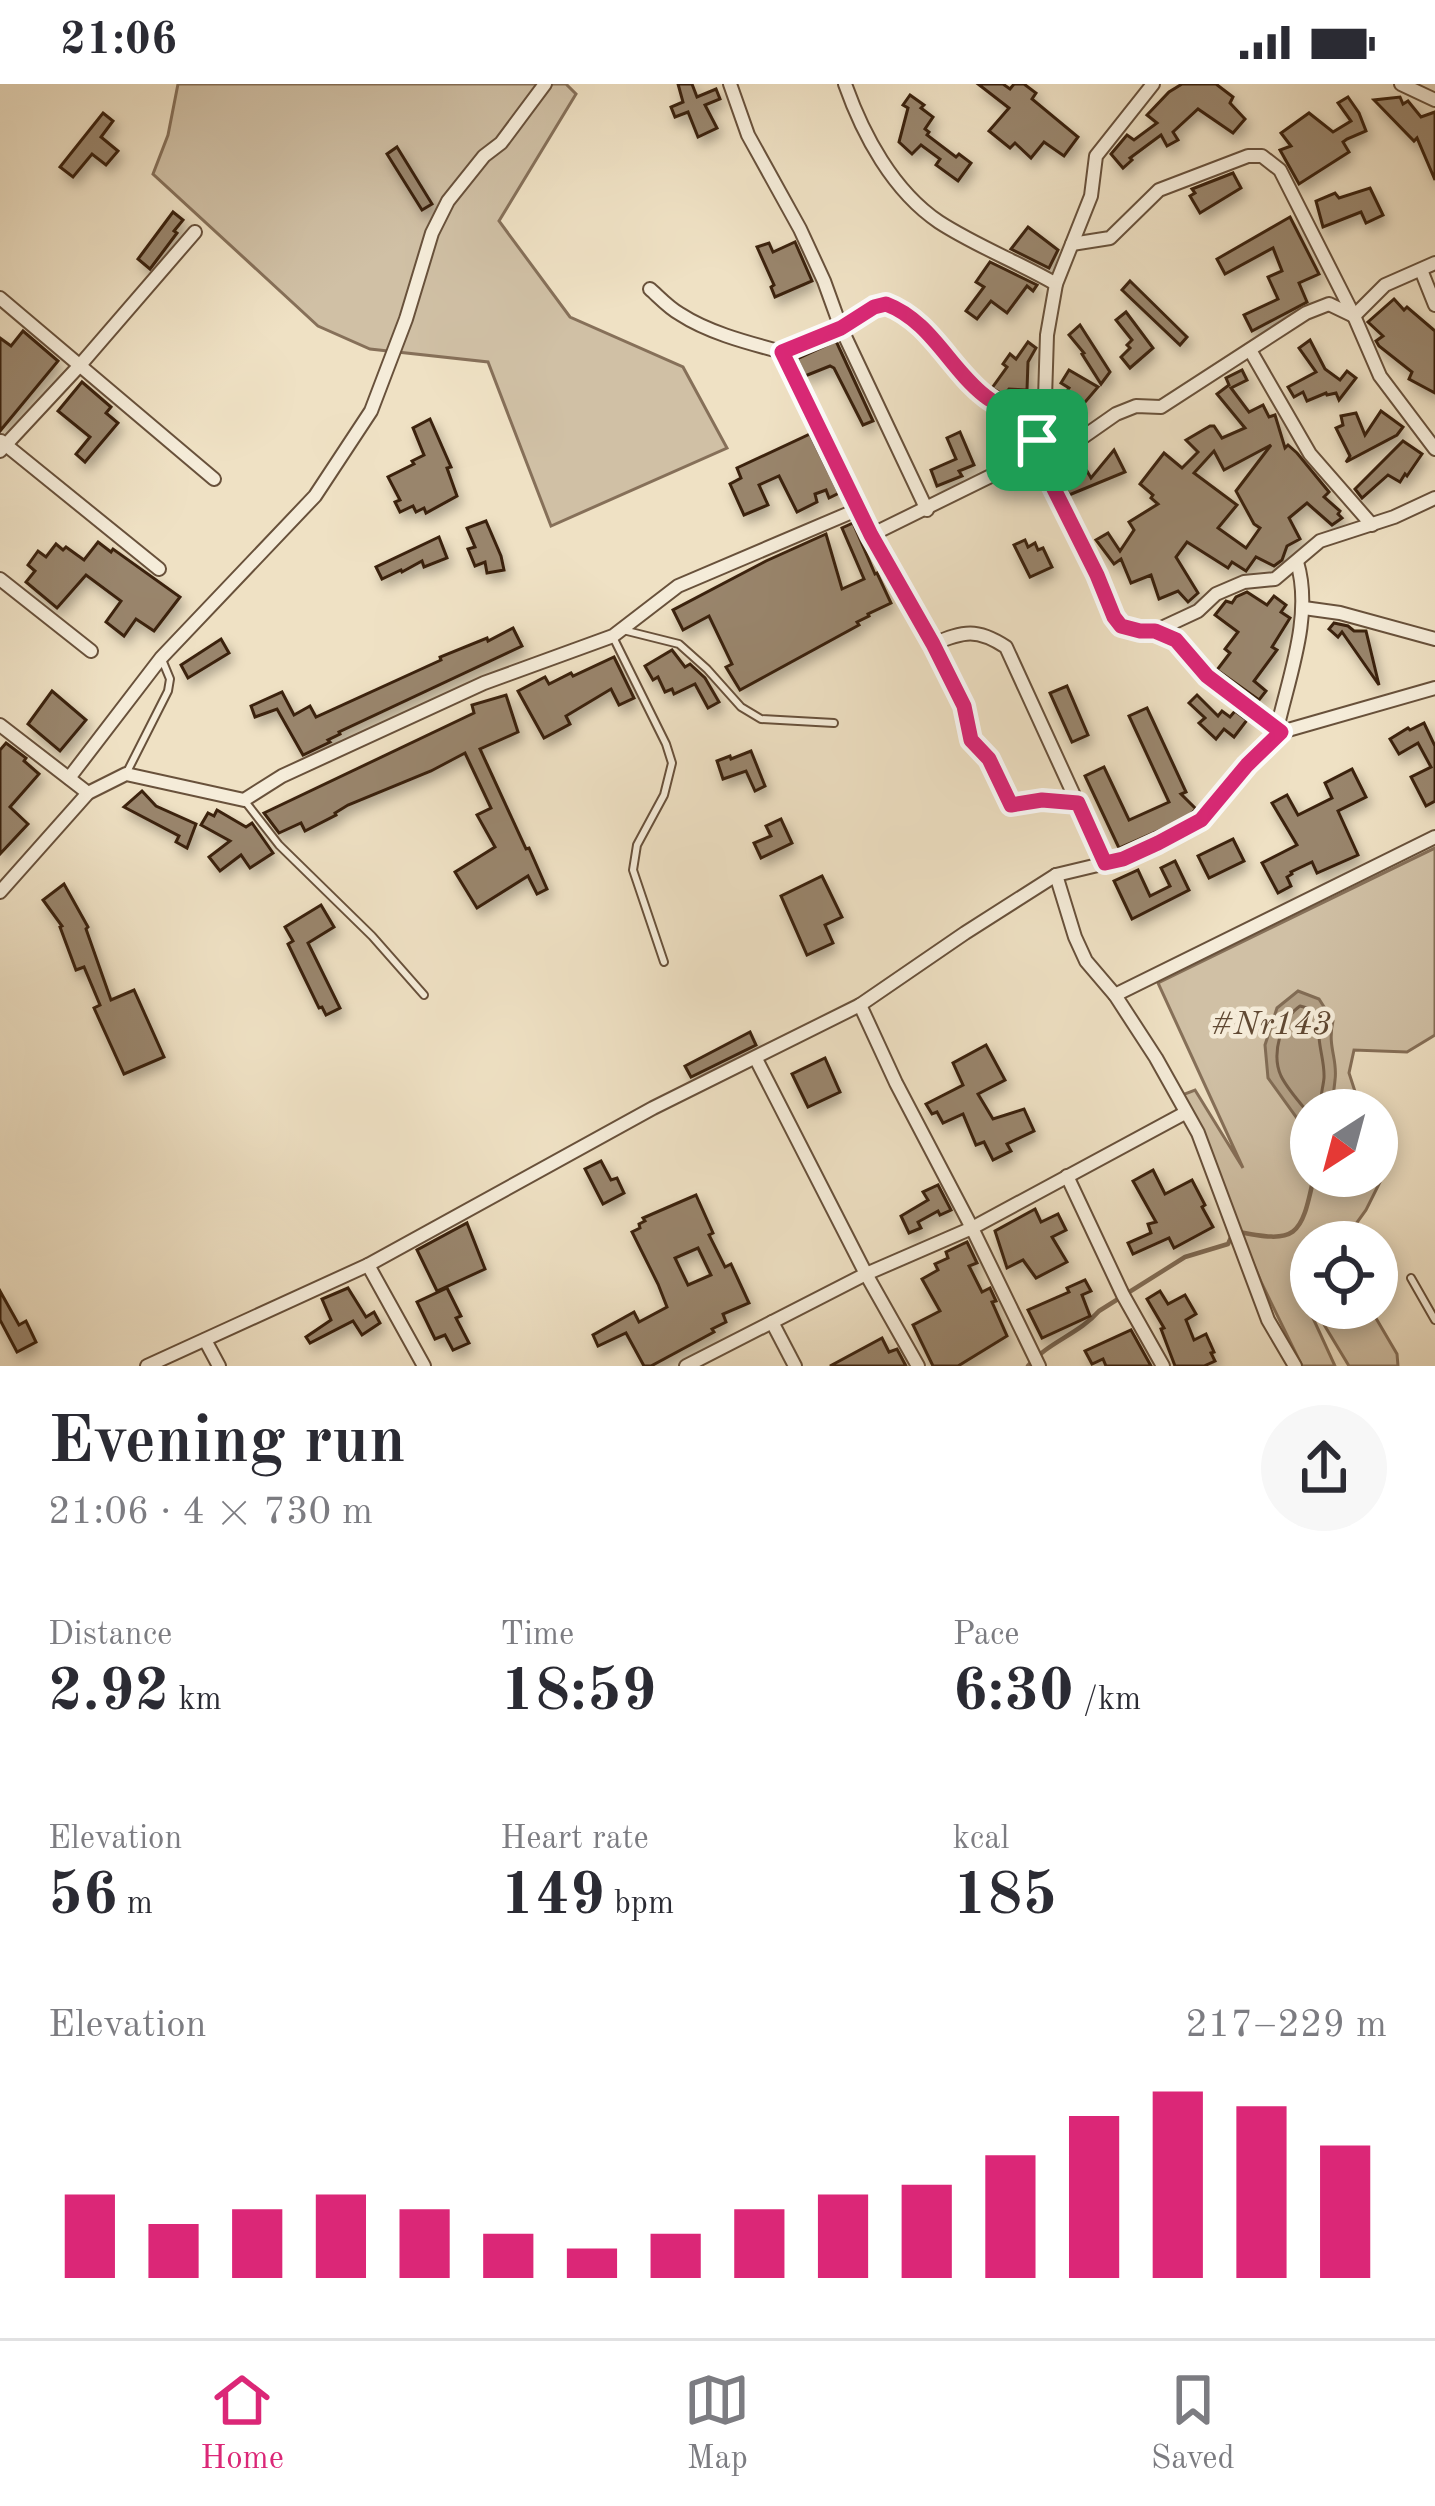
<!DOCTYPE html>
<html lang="en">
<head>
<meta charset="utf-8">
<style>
  :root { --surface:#fff; --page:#f7f7f7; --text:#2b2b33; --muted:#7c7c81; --line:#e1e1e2; --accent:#db2777 }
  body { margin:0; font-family:"Old Standard TT",serif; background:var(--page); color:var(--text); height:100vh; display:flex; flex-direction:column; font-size:45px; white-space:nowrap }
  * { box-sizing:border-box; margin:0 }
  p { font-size:39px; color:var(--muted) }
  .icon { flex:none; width:66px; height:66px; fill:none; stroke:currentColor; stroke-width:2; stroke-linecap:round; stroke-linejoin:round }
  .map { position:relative; height:1282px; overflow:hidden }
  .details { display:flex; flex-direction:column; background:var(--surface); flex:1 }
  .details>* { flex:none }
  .needle { width:78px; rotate:216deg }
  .fabs { position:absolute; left:1290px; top:1005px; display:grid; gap:24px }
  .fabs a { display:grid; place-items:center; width:108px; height:108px; border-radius:50%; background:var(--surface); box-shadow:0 6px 18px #0003; font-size:60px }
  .pin { position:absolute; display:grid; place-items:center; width:102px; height:102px; color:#fff; margin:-51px; border-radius:24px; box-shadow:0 6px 18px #0006 }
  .round { display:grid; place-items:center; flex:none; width:126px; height:126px; border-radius:63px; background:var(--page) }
  .head { display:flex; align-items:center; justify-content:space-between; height:204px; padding:0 48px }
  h1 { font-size:66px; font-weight:800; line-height:90px }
  .figures { display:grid; grid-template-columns:repeat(3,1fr); gap:18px; height:204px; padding:12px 48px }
  .figures div { display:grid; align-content:center }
  .figures b { font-size:60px; font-weight:800 }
  .figures small { font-size:33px; font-weight:400 }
  .figures p { font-size:33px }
  .chart { height:336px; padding:24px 48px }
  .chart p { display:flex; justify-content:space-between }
  .chart svg { width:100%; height:216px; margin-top:12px; stroke:var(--accent); stroke-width:6 }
  .status { display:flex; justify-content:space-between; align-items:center; height:84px; padding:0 60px; background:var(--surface); direction:ltr }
  .status svg { height:33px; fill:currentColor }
  .dock { display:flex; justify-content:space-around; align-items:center; height:168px; border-top:3px solid var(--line); background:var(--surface); font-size:33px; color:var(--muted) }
  .dock a { display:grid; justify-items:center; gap:6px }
  .dock .on { color:var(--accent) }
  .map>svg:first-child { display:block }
  .green { fill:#d0c0a5; stroke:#867059; stroke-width:3 }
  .water { fill:#b2a086; stroke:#826d56; stroke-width:3 }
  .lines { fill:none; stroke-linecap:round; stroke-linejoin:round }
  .shore { stroke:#76604a; stroke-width:3 }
  .stream { stroke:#826d56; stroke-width:4.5 }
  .building { fill:#99856c; stroke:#3b210d; stroke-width:3; fill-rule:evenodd; filter:url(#shadow) }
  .service-casing { stroke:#68513b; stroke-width:10 }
  .minor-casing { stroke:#68513b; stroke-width:16 }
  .service { stroke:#f5ecd9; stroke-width:6 }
  .minor { stroke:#f5ecd9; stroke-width:12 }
  .route-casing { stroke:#fff; stroke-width:24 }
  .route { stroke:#db2777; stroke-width:15 }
  .labels { text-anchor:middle; stroke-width:9; stroke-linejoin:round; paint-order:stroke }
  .park-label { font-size:33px; font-style:italic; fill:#604933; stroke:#f5ecd9 }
</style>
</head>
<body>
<div class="status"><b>21:06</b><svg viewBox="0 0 49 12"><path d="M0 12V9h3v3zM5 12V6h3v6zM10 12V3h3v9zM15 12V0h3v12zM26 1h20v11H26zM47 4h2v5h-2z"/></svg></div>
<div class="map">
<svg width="1435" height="1282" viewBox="0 0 1435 1282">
  <defs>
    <filter id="shadow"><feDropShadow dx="4" dy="7" stdDeviation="6" flood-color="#0004"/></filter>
  </defs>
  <rect width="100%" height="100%" fill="#efe1c4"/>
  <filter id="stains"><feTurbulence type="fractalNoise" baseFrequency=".00167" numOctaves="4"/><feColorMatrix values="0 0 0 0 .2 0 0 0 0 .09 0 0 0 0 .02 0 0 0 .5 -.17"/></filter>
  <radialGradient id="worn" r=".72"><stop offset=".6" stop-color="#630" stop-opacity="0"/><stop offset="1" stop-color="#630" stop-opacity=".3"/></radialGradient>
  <g class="green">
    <path d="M178 0H566L576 10 499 137 570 233 683 283 727 364 551 442 488 278 370 265 318 242 153 90 168 51Z"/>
    <path d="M1435 764V951L1407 968 1354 966 1349 989 1361 1026H1311V1092H1377V1065L1387 1084 1366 1126 1343 1158H1311V1219L1296 1197 1335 1282H1302L1262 1200 1182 1011 1195 1006 1243 1084 1158 899Z"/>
    <path d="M1314 1224H1370L1397 1270 1398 1282H1349Z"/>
  </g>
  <path class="water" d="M1298 907 1319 915 1333 937C1327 963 1338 975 1335 996 1334 1007 1332 1015 1333 1026H1311V1044H1304L1268 994 1265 961 1277 924Z"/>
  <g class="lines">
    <path class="shore" d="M1311 1032C1301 1020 1288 1006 1281 992 1271 970 1281 935 1300 922L1311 925 1320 939C1316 959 1325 975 1324 994 1323 1005 1319 1014 1321 1026"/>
    <g class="stream">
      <path d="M1304 1044 1311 1065"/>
      <path d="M1028 1282C1048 1258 1079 1250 1099 1227L1185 1173 1228 1160 1234 1147C1297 1160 1301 1154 1314 1092"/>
    </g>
  </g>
  <g class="building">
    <path d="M678 0H692L697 13 716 5 720 15 705 21 717 44 698 53 688 28 675 33 671 23 683 18Z"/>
    <path d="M978 0H1003L1010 5 1014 0H1024L1036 9 1032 15 1078 53 1064 72 1044 58 1031 74 1015 59 1010 64 989 47 1009 24Z"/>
    <path d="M1182 0H1216L1233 13 1230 19 1245 35 1233 49 1198 25 1173 48 1178 56 1167 62 1161 51 1130 74 1132 76 1123 84 1111 70 1127 51 1134 56 1157 39 1147 31 1169 8Z"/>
    <path d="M910 11 924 21 921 24 933 33 925 45 929 48 927 51 956 73 959 70 971 79 958 97 936 81 940 75 921 61 912 70 899 58 908 24 903 21Z"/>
    <path d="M1348 13 1359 29 1366 47 1347 55 1343 58 1349 68 1299 100 1280 66 1291 62 1281 49 1309 29 1333 48 1351 37 1338 19Z"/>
    <path d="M1400 13 1403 20 1408 17 1421 33 1435 28V96L1417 54 1414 57 1374 16Z"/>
    <path d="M103 29 113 37 101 53 118 67 106 81 92 70 73 93 60 83Z"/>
    <path d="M397 63 432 120 422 126 387 70Z"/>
    <path d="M1233 89 1241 104 1200 129 1190 112 1195 109 1192 105Z"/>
    <path d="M1370 104 1383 131 1366 139 1361 128 1323 143 1316 117 1335 109 1339 114Z"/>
    <path d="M173 128 183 136 174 147 177 149 150 185 138 175Z"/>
    <path d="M1290 133 1319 190 1299 199 1307 218 1252 247 1244 231 1278 215 1268 193 1282 187 1273 164 1225 190 1217 175Z"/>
    <path d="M1028 143 1058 166 1049 184 1011 165Z"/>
    <path d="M795 158 812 197 775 213 771 203 774 201 757 163 769 159 773 168Z"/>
    <path d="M990 178 1037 201 1033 207 1027 202 1007 229 991 217 977 235 966 227 984 203 976 198Z"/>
    <path d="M1130 197 1187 253 1180 261 1122 206Z"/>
    <path d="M1394 215 1404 226 1407 223 1435 247V309L1409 295 1412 288 1379 262 1376 257 1383 252 1368 238Z"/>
    <path d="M1126 228 1153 264 1130 284 1121 273 1130 264 1127 261 1132 256 1116 236Z"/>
    <path d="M1080 241 1110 288 1101 300 1082 270 1084 269 1069 251Z"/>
    <path d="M23 247 58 277 0 347V254L11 262Z"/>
    <path d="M1310 256 1325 285 1340 296 1347 287 1356 294 1339 316 1336 309 1327 311 1326 309 1307 317 1303 308 1294 313 1288 303 1316 288 1299 264Z"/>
    <path d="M836 257 873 337 863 341 834 284 830 282 805 292 797 275Z"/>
    <path d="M1028 258 1036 264 1028 278 1027 306 1009 305 1004 311 992 304 1007 283 1003 280 1010 270 1016 275Z"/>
    <path d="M1069 286 1098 303 1068 338 1074 346 1061 356 1048 360 1054 325 1069 304 1061 299Z"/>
    <path d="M1242 286 1247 296 1231 304 1249 328 1263 321 1269 333 1275 331 1285 364 1288 361 1297 369 1329 408 1324 413 1340 427 1338 430 1342 434 1332 441 1307 419 1289 434 1300 455 1287 462 1282 476 1274 482 1256 473 1246 487 1232 478 1228 484 1187 458 1176 473 1198 509 1188 518 1178 507 1159 515 1151 491 1131 499 1121 475 1114 480 1096 456 1108 449 1120 467 1134 446 1129 438 1158 420 1151 414 1153 411 1140 400 1164 369 1182 384 1198 368 1186 356 1210 342H1214L1222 354 1245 344 1217 310 1229 301 1226 294ZM1271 361 1236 407 1254 440 1260 444 1246 464 1218 444 1237 421 1194 389 1214 367 1224 386Z"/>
    <path d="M82 298 111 323 106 329 118 339 85 378 76 370 90 353 58 327Z"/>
    <path d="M1381 327 1403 343 1397 351 1346 378 1350 372 1336 344 1343 341 1341 332 1356 329 1365 351Z"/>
    <path d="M430 335 451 383 447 384 457 412 426 429 424 424 416 428 413 422 400 428 395 418 400 416 388 393 414 380 412 377 424 371 413 344Z"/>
    <path d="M960 348 974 381 959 387 962 392 937 402 931 386 956 375 947 354Z"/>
    <path d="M810 350 839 409 829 414 826 406 815 410 817 418 797 428 779 392 759 401 768 421 744 431 730 400 741 394 737 384Z"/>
    <path d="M1403 357 1422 370 1407 392 1405 390 1400 398 1388 391 1362 414 1355 405Z"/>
    <path d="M1114 366 1125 388 1069 411 1061 395 1066 393 1057 379 1077 370 1091 394Z"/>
    <path d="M486 437 501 472 504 486 487 489 485 478 475 482 468 465 475 463 467 444Z"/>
    <path d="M853 439 875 490 877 489 891 519 868 530 869 532 857 538 859 541 740 606 726 583 732 580 709 532 683 546 673 526 766 477 826 450 842 505 864 495 842 444Z"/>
    <path d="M439 453 447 474 424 483 422 477 402 488 401 486 382 495 376 483Z"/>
    <path d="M1025 456 1028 463 1035 459 1038 466 1043 464 1052 483 1030 493 1014 461Z"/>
    <path d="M98 458 111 468 113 465 180 513 154 547 136 535 124 552 106 538 121 517 86 491 57 524 26 498 35 487 28 481 38 467 46 473 56 460 63 466 66 463 84 476Z"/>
    <path d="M1247 508 1267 521 1274 512 1286 521 1281 528 1290 534 1272 563 1277 566 1254 597 1266 607 1259 616 1217 586 1230 569 1225 565 1238 548 1215 531 1226 517 1232 519 1236 513Z"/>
    <path d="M1334 539 1348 542 1354 547H1366L1379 601 1342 548 1338 553 1329 545Z"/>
    <path d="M513 544 522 562 339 648 340 650 328 656 330 658 303 671 277 625 255 633 251 622 282 608 294 631 310 622 316 633 441 576 440 573 487 554 488 557Z"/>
    <path d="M221 555 229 569 188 594 181 581Z"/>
    <path d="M672 566 685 583 690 580 705 594 719 618 708 624 695 600 674 610 672 605 665 608 658 593 653 596 645 582Z"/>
    <path d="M614 573 634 614 619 621 611 605 566 632 570 640 544 654 518 607 545 593 549 600 571 589 573 592Z"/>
    <path d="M1067 602 1088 651 1072 658 1050 609Z"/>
    <path d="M52 607 86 636 60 667 28 640Z"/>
    <path d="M506 611 518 648 480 665 526 765 529 764 547 805 537 810 528 792 477 824 455 788 495 763 477 731 491 724 465 669 431 687 348 721 335 729 336 731 305 747 301 739 279 749 264 729 474 629 472 621Z"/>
    <path d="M1197 611 1218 632 1222 627 1230 633 1235 627 1247 636 1234 653 1224 645 1216 655 1199 639 1205 634 1189 619Z"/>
    <path d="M1147 624 1186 708 1181 710 1196 725 1185 735 1119 764 1085 692 1104 683 1129 736 1169 718 1129 632Z"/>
    <path d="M1424 639 1435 662V717L1426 722 1411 693 1431 683 1418 659 1399 670 1390 655 1408 644 1410 646Z"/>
    <path d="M6 659 26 674 24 677 39 690 10 723 28 740 0 770V666Z"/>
    <path d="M751 667 765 702 755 707 746 687 723 695 717 677 730 672 731 675Z"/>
    <path d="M1352 685 1366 713 1338 727 1358 771 1317 789 1312 778 1291 788 1292 790 1287 793 1291 802 1278 809 1262 779 1297 761 1272 719 1287 711 1298 731 1332 714 1325 699Z"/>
    <path d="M142 707 156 722 196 740 187 764 176 758 179 752 124 723Z"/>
    <path d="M217 726 246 743 252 739 273 769 250 784 241 771 220 787 209 773 230 757 201 741 208 729 214 732Z"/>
    <path d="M781 735 792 759 761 774 754 759 771 752 766 742Z"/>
    <path d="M1233 755 1244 777 1209 794 1198 772Z"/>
    <path d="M1175 777 1189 806 1132 835 1114 797 1138 786 1150 812 1170 802 1161 784Z"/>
    <path d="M822 792 842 833 825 841 833 859 807 871 781 812Z"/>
    <path d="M64 800 88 843 86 845 111 916 134 906 164 973 124 990 94 924 100 921 84 883 76 886 60 843 62 842 43 816Z"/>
    <path d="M321 821 334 843 308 859 340 924 326 931 322 923 319 924 288 860 293 857 285 843Z"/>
    <path d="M750 948 756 961 691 993 685 982Z"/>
    <path d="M986 961 1005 996 978 1010 993 1035 1024 1025 1034 1047 1007 1060 1011 1067 993 1076 984 1058 976 1061 963 1030 943 1039 937 1028 932 1030 926 1020 963 1001 953 979Z"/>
    <path d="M825 974 840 1008 808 1023 792 990Z"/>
    <path d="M601 1077 611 1096 617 1094 624 1109 603 1120 585 1085Z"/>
    <path d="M1153 1086 1165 1110 1192 1096 1205 1121 1202 1123 1213 1143 1174 1164 1169 1154 1133 1170 1128 1159 1151 1149 1148 1140 1156 1138 1133 1097Z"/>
    <path d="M938 1101 951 1126 940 1131 938 1127 918 1138 921 1144 909 1149 901 1132 928 1116 923 1108Z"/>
    <path d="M696 1111 713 1149 709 1151 725 1183 731 1180 749 1219 723 1230 726 1238 712 1245 714 1248 651 1282H644L626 1249 598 1262 593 1251 634 1228 639 1238 667 1223 658 1200 632 1148 640 1144 639 1140 645 1137 643 1134ZM698 1164 711 1191 688 1201 675 1174Z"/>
    <path d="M1035 1125 1041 1138 1058 1130 1066 1146 1052 1153 1067 1178 1036 1194 1023 1176 1007 1184 995 1147Z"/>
    <path d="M467 1139 485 1185 437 1207 417 1166Z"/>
    <path d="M967 1158 977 1179 969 1182 982 1208 990 1204 996 1217 992 1218 1007 1252 958 1282H933L913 1241 940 1227 922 1195 938 1186 935 1180 948 1174 946 1168Z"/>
    <path d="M1085 1196 1091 1207 1082 1211 1090 1232 1042 1254 1028 1226 1069 1208 1067 1204Z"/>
    <path d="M348 1204 366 1233 374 1228 380 1239 362 1251 353 1237 310 1259 306 1253 331 1236 322 1215Z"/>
    <path d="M447 1204 461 1232 456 1234 469 1259 453 1266 445 1251 435 1255 417 1218Z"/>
    <path d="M0 1207 19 1241 26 1237 36 1258 17 1268 0 1236Z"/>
    <path d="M1160 1207 1168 1220 1185 1211 1196 1230 1186 1236 1194 1256 1206 1250 1214 1268 1211 1269 1215 1277 1204 1282H1175L1161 1245 1164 1244 1147 1215Z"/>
    <path d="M1131 1246 1151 1282H1106L1103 1275 1092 1280 1085 1267Z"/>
    <path d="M882 1254 889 1268 897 1265 906 1282H830Z"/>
  </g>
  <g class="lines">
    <g class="service-casing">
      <g id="service">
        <path d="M623 546 679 560 707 585 741 623 761 635 834 639"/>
        <path d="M614 555 666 660 672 679 664 711 637 761 633 786 664 878"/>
        <path d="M126 690 168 607 170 595 163 578"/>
        <path d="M244 716 279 761 372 852 424 911"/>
        <path d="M1411 1194 1435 1236"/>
      </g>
    </g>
    <g class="minor-casing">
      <g id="minor">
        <path d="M730 0 748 51 800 145 824 197 841 244 874 223 886 220 899 225 924 245 982 310 1006 325 1037 356"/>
        <path d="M845 0C863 51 893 107 939 138 976 162 1018 178 1056 200"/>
        <path d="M1153 0 1096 72 1091 112 1056 200 1047 251 1045 314 1037 356 1039 375 1097 491 1113 534 1121 542 1140 547H1155L1176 556 1207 592 1281 648"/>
        <path d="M1401 0 1435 16"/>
        <path d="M1072 160 1110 154 1159 106 1248 72H1262L1280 86 1354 232 1380 292 1435 365"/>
        <path d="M1421 186 1435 221"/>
        <path d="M650 205C659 213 669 224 680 230 709 249 749 259 782 268L871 451 1007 384 1066 365 1116 330 1136 322 1161 323 1306 229 1329 220 1354 232 1385 201 1435 179"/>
        <path d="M0 214 214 395"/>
        <path d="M1250 266 1310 370 1372 441"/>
        <path d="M782 268 841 244 927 426"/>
        <path d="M1 357 159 485"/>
        <path d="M0 367 81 280 195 148"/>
        <path d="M871 451 933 560C964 547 977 544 1006 563L1105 779"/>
        <path d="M0 495 91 567"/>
        <path d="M1304 524 1340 529 1435 555"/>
        <path d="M1155 547 1198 527 1216 510 1244 498 1275 495 1320 457 1394 433 1435 414"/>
        <path d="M933 560 964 622 971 656 989 675 1011 721 1042 716 1078 720"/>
        <path d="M0 641 88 709"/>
        <path d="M1277 645C1289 592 1313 531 1297 478"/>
        <path d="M69 694 161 574 315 412 371 327 406 235 432 149 448 117 484 72 501 59 545 0"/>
        <path d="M1056 791 1075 853 1086 877 1115 911"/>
        <path d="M0 808 88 709 126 690 244 716 282 692 484 599 613 552 678 502 859 425"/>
        <path d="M860 921 896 999 972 1144 1039 1282"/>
        <path d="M756 975 866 1190 918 1282"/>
        <path d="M1067 1092 1123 1211 1163 1282"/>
        <path d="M368 1181 424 1282"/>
        <path d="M772 1238 795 1282"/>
        <path d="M205 1256 219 1282"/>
        <path d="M147 1282 368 1181 653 1024 860 921 965 849 1056 791 1123 775 1190 744 1201 736 1247 681 1281 648 1435 604"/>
        <path d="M686 1282 866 1190 972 1144 1185 1029"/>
        <path d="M1295 1282 1268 1236 1198 1049 1156 974 1115 911 1435 753"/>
      </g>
    </g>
    <use href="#service" class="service"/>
    <use href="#minor" class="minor"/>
  </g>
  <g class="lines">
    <g class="route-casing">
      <path id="route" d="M886 220C931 237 949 284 985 312 1000 323 1027 338 1036 356 1037 358 1039 372 1039 375L1097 491 1114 533 1121 542 1140 547H1155L1176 556 1207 592 1281 648 1247 681 1201 736 1158 759 1123 775 1105 779 1078 719 1042 716 1011 721 989 675 971 656 964 622 933 560 871 451 782 268 841 244 874 223Z"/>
    </g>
    <use href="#route" class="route"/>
  </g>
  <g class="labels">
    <g class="park-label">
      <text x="1271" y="950">#Nr143</text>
    </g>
  </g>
  <rect width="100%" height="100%" filter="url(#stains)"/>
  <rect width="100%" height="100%" fill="url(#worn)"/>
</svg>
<div class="fabs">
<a><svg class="needle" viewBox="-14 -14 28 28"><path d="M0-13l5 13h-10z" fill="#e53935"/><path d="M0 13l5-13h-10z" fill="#7c7c81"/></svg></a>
<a><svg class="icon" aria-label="locate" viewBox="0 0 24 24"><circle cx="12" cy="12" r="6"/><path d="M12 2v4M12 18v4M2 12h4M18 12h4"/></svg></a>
</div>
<div class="pin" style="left:1037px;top:356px;background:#1e9e55"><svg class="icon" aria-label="arrive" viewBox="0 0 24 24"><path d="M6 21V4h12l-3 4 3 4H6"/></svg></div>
</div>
<section class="details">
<div class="head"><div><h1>Evening run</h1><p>21:06 · 4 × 730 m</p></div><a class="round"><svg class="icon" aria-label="share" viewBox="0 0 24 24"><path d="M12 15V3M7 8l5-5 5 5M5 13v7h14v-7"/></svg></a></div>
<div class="figures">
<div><p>Distance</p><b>2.92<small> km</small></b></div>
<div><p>Time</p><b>18:59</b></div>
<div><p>Pace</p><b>6:30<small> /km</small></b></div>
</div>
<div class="figures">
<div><p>Elevation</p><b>56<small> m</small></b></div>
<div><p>Heart rate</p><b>149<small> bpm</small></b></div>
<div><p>kcal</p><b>185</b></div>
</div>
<div class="chart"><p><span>Elevation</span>217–229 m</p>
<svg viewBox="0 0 160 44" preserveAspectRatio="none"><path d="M5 44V27M15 44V33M25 44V30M35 44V27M45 44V30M55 44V35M65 44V38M75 44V35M85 44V30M95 44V27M105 44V25M115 44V19M125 44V11M135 44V6M145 44V9M155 44V17"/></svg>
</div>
</section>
<nav class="dock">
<a class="on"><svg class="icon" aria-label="home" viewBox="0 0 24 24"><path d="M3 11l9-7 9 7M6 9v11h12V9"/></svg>Home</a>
<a><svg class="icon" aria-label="map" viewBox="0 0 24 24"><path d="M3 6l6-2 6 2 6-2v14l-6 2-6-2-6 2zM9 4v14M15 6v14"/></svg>Map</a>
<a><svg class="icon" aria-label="saved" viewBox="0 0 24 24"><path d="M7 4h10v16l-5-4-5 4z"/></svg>Saved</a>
</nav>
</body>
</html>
